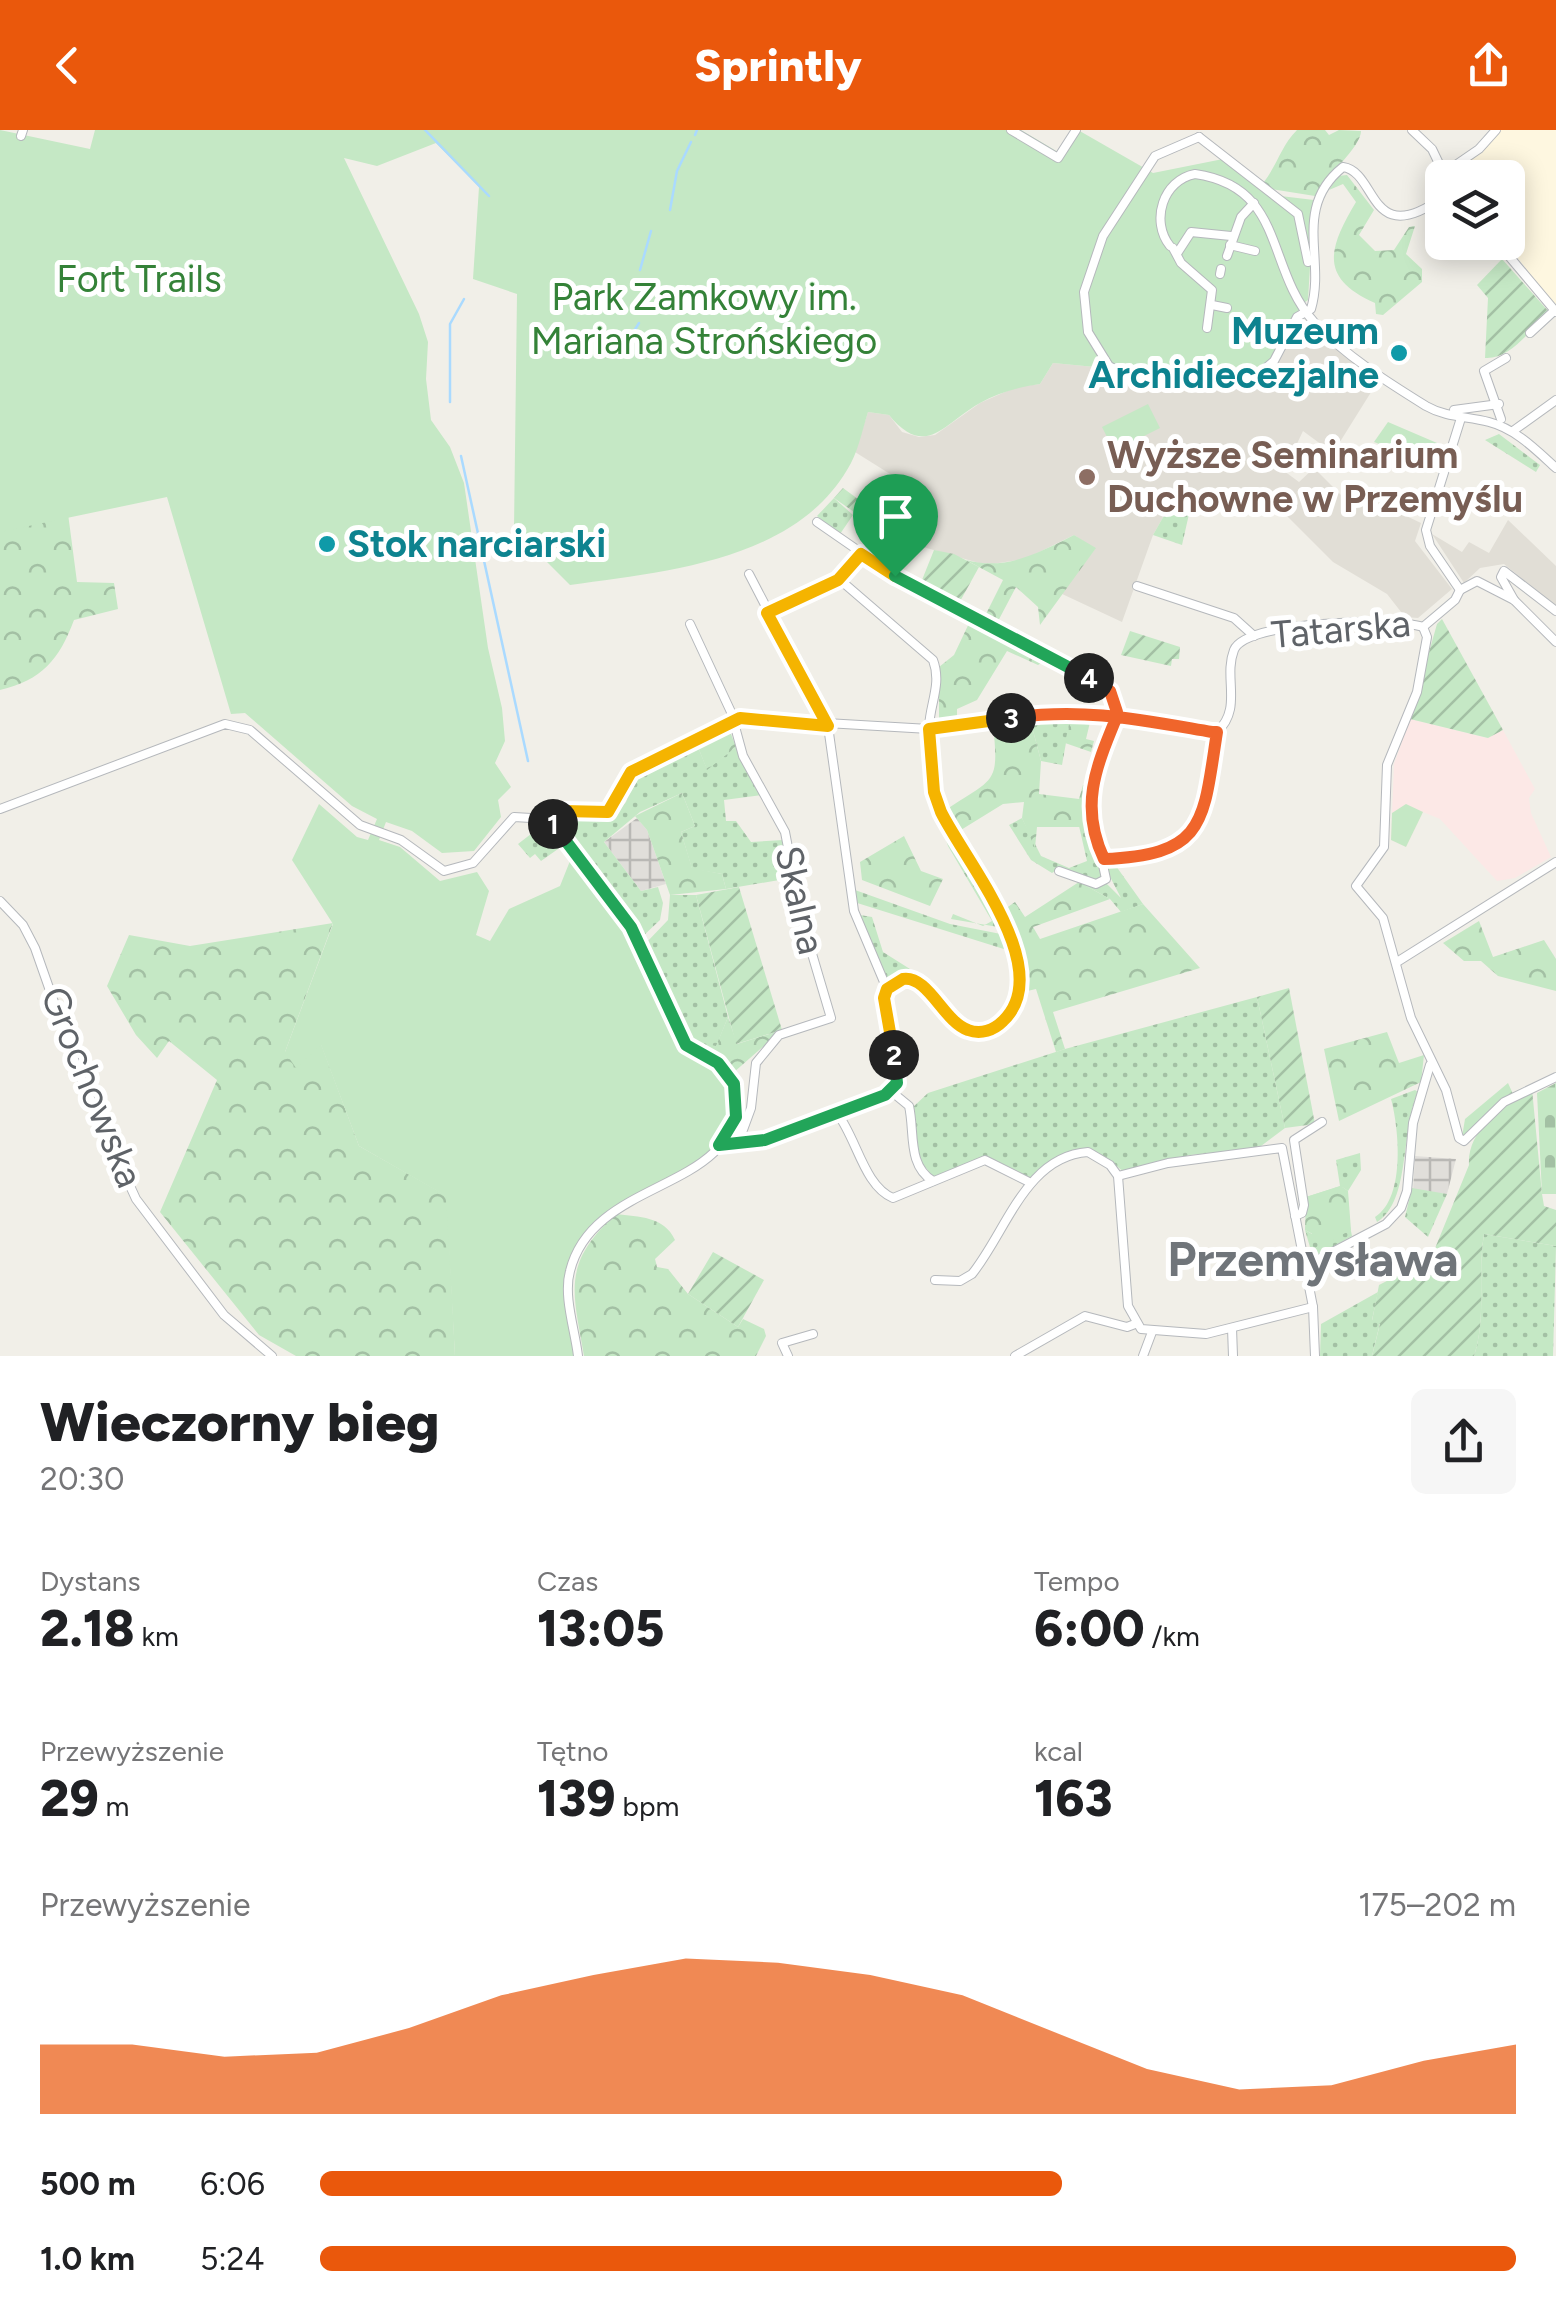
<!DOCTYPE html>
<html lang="pl">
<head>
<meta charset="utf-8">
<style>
  :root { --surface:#fff; --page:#f6f6f6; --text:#202124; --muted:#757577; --accent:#ea580c }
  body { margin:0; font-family:Figtree,sans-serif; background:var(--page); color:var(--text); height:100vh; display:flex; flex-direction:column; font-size:38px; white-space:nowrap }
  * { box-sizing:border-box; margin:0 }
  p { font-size:32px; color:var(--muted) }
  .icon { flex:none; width:55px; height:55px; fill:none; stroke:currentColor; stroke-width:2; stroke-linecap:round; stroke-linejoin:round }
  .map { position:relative; height:1226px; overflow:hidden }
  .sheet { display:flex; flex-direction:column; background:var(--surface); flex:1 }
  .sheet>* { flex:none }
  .tools { position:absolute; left:1425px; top:30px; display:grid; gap:20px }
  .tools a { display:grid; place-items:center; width:100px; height:100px; border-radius:15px; background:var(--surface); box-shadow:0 5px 25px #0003; font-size:50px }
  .pin { position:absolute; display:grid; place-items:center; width:85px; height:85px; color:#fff; margin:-102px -42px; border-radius:50% 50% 50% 0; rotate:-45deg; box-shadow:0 0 10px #0007 }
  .pin .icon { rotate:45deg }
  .km { position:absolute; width:50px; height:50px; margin:-25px; border-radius:50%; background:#222; color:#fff; font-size:28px; line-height:50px; text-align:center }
  .round { display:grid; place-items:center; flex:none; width:105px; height:105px; border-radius:15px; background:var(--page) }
  .head { display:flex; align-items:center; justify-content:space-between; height:170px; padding:0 40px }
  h1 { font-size:55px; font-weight:800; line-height:75px }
  .metrics { display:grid; grid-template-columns:repeat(3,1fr); gap:15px; height:170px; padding:10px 40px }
  .metrics div { display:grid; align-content:center }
  .metrics b { font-size:50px; font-weight:800 }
  .metrics small { font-size:28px; font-weight:400 }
  .metrics p { font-size:28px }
  .chart { height:280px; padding:20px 40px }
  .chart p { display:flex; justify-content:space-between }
  .chart svg { width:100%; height:180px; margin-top:10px; fill:var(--accent); opacity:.7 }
  ul { padding:0 40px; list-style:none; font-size:32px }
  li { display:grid; grid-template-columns:160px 120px 1fr; align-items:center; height:75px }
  li i { height:25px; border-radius:12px; background:var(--accent) }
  header { display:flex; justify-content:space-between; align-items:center; height:130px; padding:0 40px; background:var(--accent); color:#fff; font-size:45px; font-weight:800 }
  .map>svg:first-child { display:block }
  .commercial { fill:#fef7e0 }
  .industrial { fill:url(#industrial-grid) }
  .education { fill:#e1ded6 }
  .medical { fill:#fce8e6 }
  .grass { fill:url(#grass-dots) }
  .forest { fill:url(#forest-crowns) }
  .cemetery { fill:url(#cemetery-stones) }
  .park { fill:#c5e8c5 }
  .garden { fill:url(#garden-furrows) }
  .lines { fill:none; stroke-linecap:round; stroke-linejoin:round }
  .stream { stroke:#aadaff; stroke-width:2.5 }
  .street-casing { stroke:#b5b8bc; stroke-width:10 }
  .street { stroke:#fff; stroke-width:8 }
  .split-1-casing { stroke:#fff; stroke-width:20 }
  .split-2-casing { stroke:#fff; stroke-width:20 }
  .split-3-casing { stroke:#fff; stroke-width:20 }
  .split-4-casing { stroke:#fff; stroke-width:20 }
  .split-5-casing { stroke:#fff; stroke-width:20 }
  .split-1 { stroke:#f5b400; stroke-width:12 }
  .split-2 { stroke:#22a559; stroke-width:12 }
  .split-3 { stroke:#f5b400; stroke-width:12 }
  .split-4 { stroke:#f0652b; stroke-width:12 }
  .split-5 { stroke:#22a559; stroke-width:12 }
  .culture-dot { fill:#0f9aa8; stroke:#fff; stroke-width:4 }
  .education-dot { fill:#8d6e63; stroke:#fff; stroke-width:4 }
  .labels { text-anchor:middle; stroke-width:10; stroke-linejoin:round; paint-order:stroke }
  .park-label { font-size:38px; fill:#348238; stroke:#fff }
  .culture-label { font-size:38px; font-weight:bold; fill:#0d838f; stroke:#fff; text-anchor:end }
  .education-label { font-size:38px; font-weight:bold; fill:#785e54; stroke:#fff; text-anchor:start }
  .street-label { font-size:38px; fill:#5f6368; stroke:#fff }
  .district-label { font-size:48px; font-weight:bold; fill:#70757a; stroke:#fff }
</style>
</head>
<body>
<header><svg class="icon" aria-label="back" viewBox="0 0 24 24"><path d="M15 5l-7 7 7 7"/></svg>Sprintly<svg class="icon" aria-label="share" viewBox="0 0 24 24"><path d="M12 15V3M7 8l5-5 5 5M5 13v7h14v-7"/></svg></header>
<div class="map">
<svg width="1556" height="1226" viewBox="0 0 1556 1226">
  <defs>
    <pattern id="industrial-grid" width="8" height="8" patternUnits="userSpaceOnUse" patternTransform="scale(2.5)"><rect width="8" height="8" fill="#e0deda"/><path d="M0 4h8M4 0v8" fill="none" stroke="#b9b8b5"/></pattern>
    <pattern id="grass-dots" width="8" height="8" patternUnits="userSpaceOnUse" patternTransform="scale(2.5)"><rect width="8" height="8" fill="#c5e8c5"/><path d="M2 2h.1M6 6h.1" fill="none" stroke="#a3c0a4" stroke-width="1.8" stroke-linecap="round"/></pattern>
    <pattern id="forest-crowns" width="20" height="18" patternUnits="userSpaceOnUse" patternTransform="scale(2.5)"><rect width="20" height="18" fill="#c5e8c5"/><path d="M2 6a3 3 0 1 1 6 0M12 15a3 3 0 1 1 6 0" fill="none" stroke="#a3c0a4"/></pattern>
    <pattern id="cemetery-stones" width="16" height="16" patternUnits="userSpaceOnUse" patternTransform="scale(2.5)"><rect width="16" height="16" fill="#c5e8c5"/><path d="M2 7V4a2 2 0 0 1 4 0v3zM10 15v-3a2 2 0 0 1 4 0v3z" fill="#a3c0a4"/></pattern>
    <pattern id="garden-furrows" width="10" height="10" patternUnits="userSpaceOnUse" patternTransform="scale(2.5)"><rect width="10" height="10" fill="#c5e8c5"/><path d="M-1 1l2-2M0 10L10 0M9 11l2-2" fill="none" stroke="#a3c0a4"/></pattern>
  </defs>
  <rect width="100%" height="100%" fill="#f1efe8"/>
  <path class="commercial" d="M1500 0H1556V177L1506 113 1508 48 1452 45Z"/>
  <g class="industrial">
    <path d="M637 688 647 700 666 754 641 761 604 712Z"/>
    <path d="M1415 1026 1456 1029 1447 1064 1413 1061Z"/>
  </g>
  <g class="education">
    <path d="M1301 191 1378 251 1333 323 1303 301 1284 341 1299 352 1314 338 1354 378 1366 368 1386 384 1398 382 1421 393 1415 411 1452 459 1418 488 1405 487 1387 464 1333 432 1267 366 1257 370 1179 359 1153 405 1122 492 1060 463 1095 419 1074 405 1025 429 986 435 895 409 909 393 889 379 906 354 855 322 868 282 889 285 902 302 919 307 935 305 980 273 1016 257 1040 254 1053 233 1095 237 1147 258 1268 247Z"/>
    <path d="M1508 390 1556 436V476L1504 434 1480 438 1464 453 1432 404 1462 422 1469 412 1489 423Z"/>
  </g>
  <path class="medical" d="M1410 589 1487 608 1503 600 1535 659 1529 668 1531 683 1551 727 1515 748 1497 751 1440 689 1423 682 1406 717 1391 710 1394 634Z"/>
  <g class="grass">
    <path d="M1499 304 1540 335 1536 342 1485 310Z"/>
    <path d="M1179 359 1194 362 1182 415 1153 405Z"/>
    <path d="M834 368 853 385 840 404 817 386Z"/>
    <path d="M1071 585 1062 635 1041 631 1030 589Z"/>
    <path d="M698 617 707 639 736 617 762 665 724 670 726 691H736L751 712 783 710 791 748 726 759 722 744 692 739 681 702 695 696 682 663 640 682 604 712 641 761 658 757 663 773 660 790 641 808 563 690 612 689 626 672 633 649Z"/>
    <path d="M923 639 945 699 1005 793 1004 798 951 789 953 784 983 796 992 791 948 716Z"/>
    <path d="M1022 688 1041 726 1069 738 1087 731 1079 696 1090 697 1104 748 1100 752 1058 739 1052 743 1031 730 1009 695Z"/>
    <path d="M540 697 558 719 541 731 535 724 530 728 518 714Z"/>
    <path d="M1127 730 1143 733 1116 736 1143 774 1121 782 1110 769 1079 752 1100 756 1106 753 1121 768 1106 739 1110 732Z"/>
    <path d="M855 760 950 794 1006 805 1013 817 1007 820 854 772Z"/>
    <path d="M670 765H696L728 887 716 917 703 914 704 920 678 892 645 814 668 790Z"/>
    <path d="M860 785 872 787 883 822 910 839 897 852H887Z"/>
    <path d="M1257 867 1285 998 1257 1019 1190 1025 1124 1042C1080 1005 1068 1022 1028 1049L987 1028 935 1049 917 1027 912 978 928 963 1065 919Z"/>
    <path d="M1415 960 1418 962C1400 1001 1411 1071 1377 1092L1375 1087C1407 1067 1398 994 1391 969Z"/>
    <path d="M1360 1023 1361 1040 1348 1061 1342 1057 1352 1106 1320 1124H1312L1305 1100 1312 1104 1306 1067 1340 1056 1336 1030Z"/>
    <path d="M1412 1058 1447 1064 1428 1107 1405 1087Z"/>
    <path d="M1484 1104 1556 1116 1553 1226H1474C1487 1186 1477 1146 1484 1104Z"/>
    <path d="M1378 1162 1372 1190 1380 1193 1372 1226H1320L1321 1194Z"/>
  </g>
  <g class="forest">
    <path d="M1297 0H1325L1329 5 1339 0 1361 1C1361 18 1325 46 1315 66L1271 59 1263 53C1278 34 1281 16 1297 0Z"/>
    <path d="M1347 45 1374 80 1359 105 1375 121 1394 120 1409 97 1415 96 1406 124 1422 139V152L1383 185 1376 184 1375 173C1319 148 1328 119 1356 72L1343 54 1329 60 1338 46Z"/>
    <path d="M0 335 67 376 77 452 114 453 118 479 74 490C59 530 42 550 0 560Z"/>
    <path d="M1074 405 1096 418 1040 495 1038 477 1016 457 996 495 984 488 1003 450 966 430C1006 441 1038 423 1074 405Z"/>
    <path d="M971 489 1048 529 1038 535 1007 521 977 570 957 579V589L939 592V537L954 525Z"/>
    <path d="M1071 585 1091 588 1086 609 1094 611 1091 622 1065 613Z"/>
    <path d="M1030 589 1041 631 1039 664 1079 669 1083 655 1088 656 1090 697H1037L1035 718 1022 688 1024 672 1003 674 956 703 947 679C996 647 999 654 993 594Z"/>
    <path d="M724 600 731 604 736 617 707 640 698 617Z"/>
    <path d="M682 663 695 696 681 702 692 738 722 744 726 759 670 765 647 700 635 686Z"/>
    <path d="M904 706 921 741 943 749 930 776 862 750 860 732Z"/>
    <path d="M1079 752 1110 769 1033 797 1040 809 1143 774 1200 838 1053 882 1065 919 1056 922 1036 859 1023 862 1020 816 1002 781 1015 772 1025 787Z"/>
    <path d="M1479 791 1493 827 1544 810 1556 829V861L1498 846 1481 831H1464L1443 813Z"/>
    <path d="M333 793 285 922 321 914 359 1016 447 1066 455 1226H296L259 1205 160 1082 217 950 169 911 157 928 136 905 107 856 129 805 190 816Z"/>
    <path d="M728 887 737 914 782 900 733 943 720 929 704 920 703 913 716 916Z"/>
    <path d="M1387 902 1399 933 1424 925 1421 952 1339 991 1324 919Z"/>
    <path d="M1341 1056 1348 1061 1351 1100 1328 1112 1305 1100 1306 1067Z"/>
    <path d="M616 1084C639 1087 664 1086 675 1110L655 1129 657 1137 668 1139 688 1164 738 1197 743 1189 764 1199 766 1206 756 1226H584C573 1161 561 1134 616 1084Z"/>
  </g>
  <path class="cemetery" d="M1556 953V1064H1542L1537 963Z"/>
  <g class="park">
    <path d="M0 0 90 19 95 0H1021L1058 22 1078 0 1153 43 1223 29 1272 65 1314 70 1308 170 1298 177 1301 191 1269 247 1147 258 1095 237 1053 233 1040 254C1020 257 999 262 980 273 944 293 926 330 889 285L868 282C862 301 858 323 847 340 793 431 664 442 570 455L514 399 517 164 473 149 479 57 436 13 377 36 344 28 419 184 428 212 426 249 431 290 450 317 464 353 488 518 502 578 505 611 495 633 511 657 498 670 501 687 474 721 442 723 412 701 386 692 379 710 400 717 440 751 477 742 489 761 476 805 490 811 509 779 560 756 570 731 599 751 620 779 686 915 709 925 734 954C733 966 736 988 731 999 699 1067 590 1054 570 1142 564 1167 575 1201 578 1226H455L446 1066 359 1016 321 915 296 938 285 922 333 794 292 730 319 674 357 707 368 710 377 689 352 676 245 583 231 584 167 367 0 402Z"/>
    <path d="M1148 274 1160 298 1114 321 1102 297Z"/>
    <path d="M1388 292 1444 316 1438 336 1374 312Z"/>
    <path d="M1406 674 1423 682 1406 717 1391 710 1392 683Z"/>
  </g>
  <g class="garden">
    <path d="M1502 129 1549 182C1532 198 1510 230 1485 228L1488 168 1477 155Z"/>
    <path d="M843 358 881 386 874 396 834 368Z"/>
    <path d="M934 420 954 424 979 437 958 475 920 455Z"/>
    <path d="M1442 489 1503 600 1488 608 1410 589 1437 494Z"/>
    <path d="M1130 501 1180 517 1179 529H1172L1171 536 1121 525Z"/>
    <path d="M739 757 782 900 736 914 696 765Z"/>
    <path d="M1289 858 1315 994 1285 998 1257 867Z"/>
    <path d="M1508 953 1513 964 1471 1006 1462 1007 1465 989Z"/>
    <path d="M1532 959 1542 1064 1544 1076 1556 1080V1116L1484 1104C1477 1146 1487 1186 1474 1226H1372L1380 1194 1372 1191 1379 1155 1422 1133 1427 1138 1469 1035C1467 999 1504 975 1532 959Z"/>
    <path d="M713 1122 764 1150 738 1197 688 1164Z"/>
  </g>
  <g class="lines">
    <g class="stream">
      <path d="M425 0 489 66"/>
      <path d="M695 5 697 0"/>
      <path d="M670 80 677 41 691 12"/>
      <path d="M640 140 651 101"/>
      <path d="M644 154V178"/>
      <path d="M626 214 639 193"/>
      <path d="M450 272V194L464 169"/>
      <path d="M461 326 528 631"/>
    </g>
    <g class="street-casing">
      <g id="street">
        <path d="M1011 0 1058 28 1076 0"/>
        <path d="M1412 0 1432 19 1444 44"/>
        <path d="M21 6 23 0"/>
        <path d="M1199 7 1155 26 1103 106 1084 162 1088 202 1109 236 1140 253 1261 242 1274 231 1297 187 1311 179C1326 129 1292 78 1343 37 1378 42 1368 120 1442 68"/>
        <path d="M1199 7 1298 84 1308 132"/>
        <path d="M1444 43 1479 19 1496 0"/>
        <path d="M1497 112 1556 182"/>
        <path d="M1230 115 1255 121"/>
        <path d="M1170 116C1150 91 1163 50 1195 44 1286 57 1265 138 1314 192 1344 225 1389 253 1426 276 1447 288 1467 286 1489 292 1516 299 1536 320 1556 338"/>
        <path d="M1173 118 1181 133 1212 160 1207 198"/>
        <path d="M1178 122 1191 102 1231 106"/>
        <path d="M1227 126 1241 87 1254 73"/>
        <path d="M1220 144 1221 139"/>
        <path d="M1212 175 1227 178"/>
        <path d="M1530 203 1554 181"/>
        <path d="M1454 280 1499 274"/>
        <path d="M1501 289 1484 241 1506 228"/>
        <path d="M1513 301 1556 270"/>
        <path d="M817 392 895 446 1106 558 1117 586"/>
        <path d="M749 444 828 596 854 781 887 859 885 882 897 943 892 962"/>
        <path d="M839 449 933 530C942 554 930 573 929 597 928 617 931 639 934 658 944 721 1081 851 988 901L962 897 912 848 887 859"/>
        <path d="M1137 456 1234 488 1254 506"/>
        <path d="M1460 460 1430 416 1426 400 1461 288"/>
        <path d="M1460 460 1477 451 1514 470 1556 512"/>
        <path d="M1514 470 1501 447 1504 441 1556 481"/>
        <path d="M767 483 839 449 861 424"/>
        <path d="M690 494 731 582 743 626 785 702 802 790 831 888 779 905 756 933 751 978 737 1016"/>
        <path d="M1423 497 1427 507 1417 562 1387 635 1384 717 1356 756 1383 788 1411 888 1446 960 1459 1008 1464 1011 1504 972 1556 947"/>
        <path d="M1423 497 1455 470 1460 460"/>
        <path d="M1217 602C1243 578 1223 548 1234 520 1246 490 1395 488 1423 497"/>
        <path d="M0 679 225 594 250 600 360 695 401 710 444 741 473 733 514 687 548 689 631 797 686 915 718 933 737 964C741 1064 594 1045 570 1141 563 1166 575 1200 578 1226"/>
        <path d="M548 689 563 681 608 682 631 642 740 588 929 599 1074 580 1217 602"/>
        <path d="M1104 729C1209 724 1202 694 1217 602"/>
        <path d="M1059 741 1096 754 1106 749 1089 670 1093 646 1117 586"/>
        <path d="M0 771 23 795 35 818 80 946 136 1069 224 1185 272 1226"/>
        <path d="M1397 832 1556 732"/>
        <path d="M892 962 909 976C915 1002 907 1035 933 1051"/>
        <path d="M837 983C857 1009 864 1056 893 1068L985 1030 1031 1053"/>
        <path d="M719 1015 765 1010 892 962"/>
        <path d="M1118 1046 1168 1033 1282 1018 1313 1177 1315 1226"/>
        <path d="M1295 1086 1302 1083 1304 1075 1294 1010 1322 992"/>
        <path d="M1306 1136 1386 1094 1401 1078 1407 1061 1413 993 1430 935"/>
        <path d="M935 1150 960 1151 972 1144C1006 1102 1026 1026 1088 1022L1110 1035 1118 1046 1128 1176 1141 1199 1206 1204 1313 1177"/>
        <path d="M1232 1198 1233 1226"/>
        <path d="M788 1226 782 1213 813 1204"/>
        <path d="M1015 1226 1085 1186 1127 1197 1135 1194"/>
        <path d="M1143 1226 1152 1202"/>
      </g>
    </g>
    <use href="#street" class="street"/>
  </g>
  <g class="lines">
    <g class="split-1-casing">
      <path id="split-1" d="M553 694 548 689 563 681 608 682 631 642 740 588 828 596 767 483 838 450 861 424 895 446"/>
    </g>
    <g class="split-2-casing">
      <path id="split-2" d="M553 694 631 797 686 915 718 933 734 954 736 987 719 1015 765 1010 885 965 897 953 894 925"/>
    </g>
    <g class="split-3-casing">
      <path id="split-3" d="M894 925 884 868 887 859 903 849C928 845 944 892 968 900 981 905 994 900 1003 891 1057 840 965 731 941 682L934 662 929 599 1011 588"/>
    </g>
    <g class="split-4-casing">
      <path id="split-4" d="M1011 588C1083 577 1142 590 1212 602H1217C1203 691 1207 725 1104 729 1079 676 1096 637 1117 586V582L1110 561 1089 548"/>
    </g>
    <g class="split-5-casing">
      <path id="split-5" d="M895 446 1089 548"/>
    </g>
    <use href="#split-1" class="split-1"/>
    <use href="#split-2" class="split-2"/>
    <use href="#split-3" class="split-3"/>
    <use href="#split-4" class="split-4"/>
    <use href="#split-5" class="split-5"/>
  </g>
  <g class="culture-dot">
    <circle cx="1399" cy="223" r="10"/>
    <circle cx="327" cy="414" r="10"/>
  </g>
  <circle class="education-dot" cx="1087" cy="347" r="10"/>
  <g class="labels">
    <g class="park-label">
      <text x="139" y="162">Fort Trails</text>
      <text x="704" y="180">Park Zamkowy im.<tspan x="704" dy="44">Mariana Strońskiego</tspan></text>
    </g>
    <g class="culture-label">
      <text x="1379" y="214">Muzeum<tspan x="1379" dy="44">Archidiecezjalne</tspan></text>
      <text x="347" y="427" text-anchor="start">Stok narciarski</text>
    </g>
    <g class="education-label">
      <text x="1107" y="338">Wyższe Seminarium<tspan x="1107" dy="44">Duchowne w Przemyślu</tspan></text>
    </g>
    <g class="street-label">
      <text transform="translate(1341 499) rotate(-5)" y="13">Tatarska</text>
      <text transform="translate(800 770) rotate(77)" y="13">Skalna</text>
      <text transform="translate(92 957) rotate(68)" y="13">Grochowska</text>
    </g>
    <g class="district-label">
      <text x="1313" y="1146">Przemysława</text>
    </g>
  </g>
</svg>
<div class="tools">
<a><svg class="icon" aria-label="layers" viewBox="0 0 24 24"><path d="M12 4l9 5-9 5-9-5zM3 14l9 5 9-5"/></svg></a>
</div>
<div class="pin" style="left:895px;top:446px;background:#1e9e55"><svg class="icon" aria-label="arrive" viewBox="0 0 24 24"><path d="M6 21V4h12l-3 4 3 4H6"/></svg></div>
<b class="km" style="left:553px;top:694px">1</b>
<b class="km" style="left:894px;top:925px">2</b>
<b class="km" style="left:1011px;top:588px">3</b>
<b class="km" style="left:1089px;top:548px">4</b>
</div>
<section class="sheet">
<div class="head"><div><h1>Wieczorny bieg</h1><p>20:30</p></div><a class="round"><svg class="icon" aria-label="share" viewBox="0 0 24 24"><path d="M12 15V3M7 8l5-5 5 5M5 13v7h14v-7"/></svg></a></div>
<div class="metrics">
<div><p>Dystans</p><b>2.18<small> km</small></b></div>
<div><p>Czas</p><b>13:05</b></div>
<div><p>Tempo</p><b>6:00<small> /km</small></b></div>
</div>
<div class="metrics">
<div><p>Przewyższenie</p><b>29<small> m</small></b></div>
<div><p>Tętno</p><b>139<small> bpm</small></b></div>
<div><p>kcal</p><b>163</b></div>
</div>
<div class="chart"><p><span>Przewyższenie</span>175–202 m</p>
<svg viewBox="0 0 160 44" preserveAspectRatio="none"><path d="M0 44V27L10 27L20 30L30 29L40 23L50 15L60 10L70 6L80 7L90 10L100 15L110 24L120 33L130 38L140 37L150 31L160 27V44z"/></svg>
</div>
<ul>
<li><b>500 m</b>6:06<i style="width:62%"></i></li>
<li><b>1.0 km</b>5:24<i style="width:100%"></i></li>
</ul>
</section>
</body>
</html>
